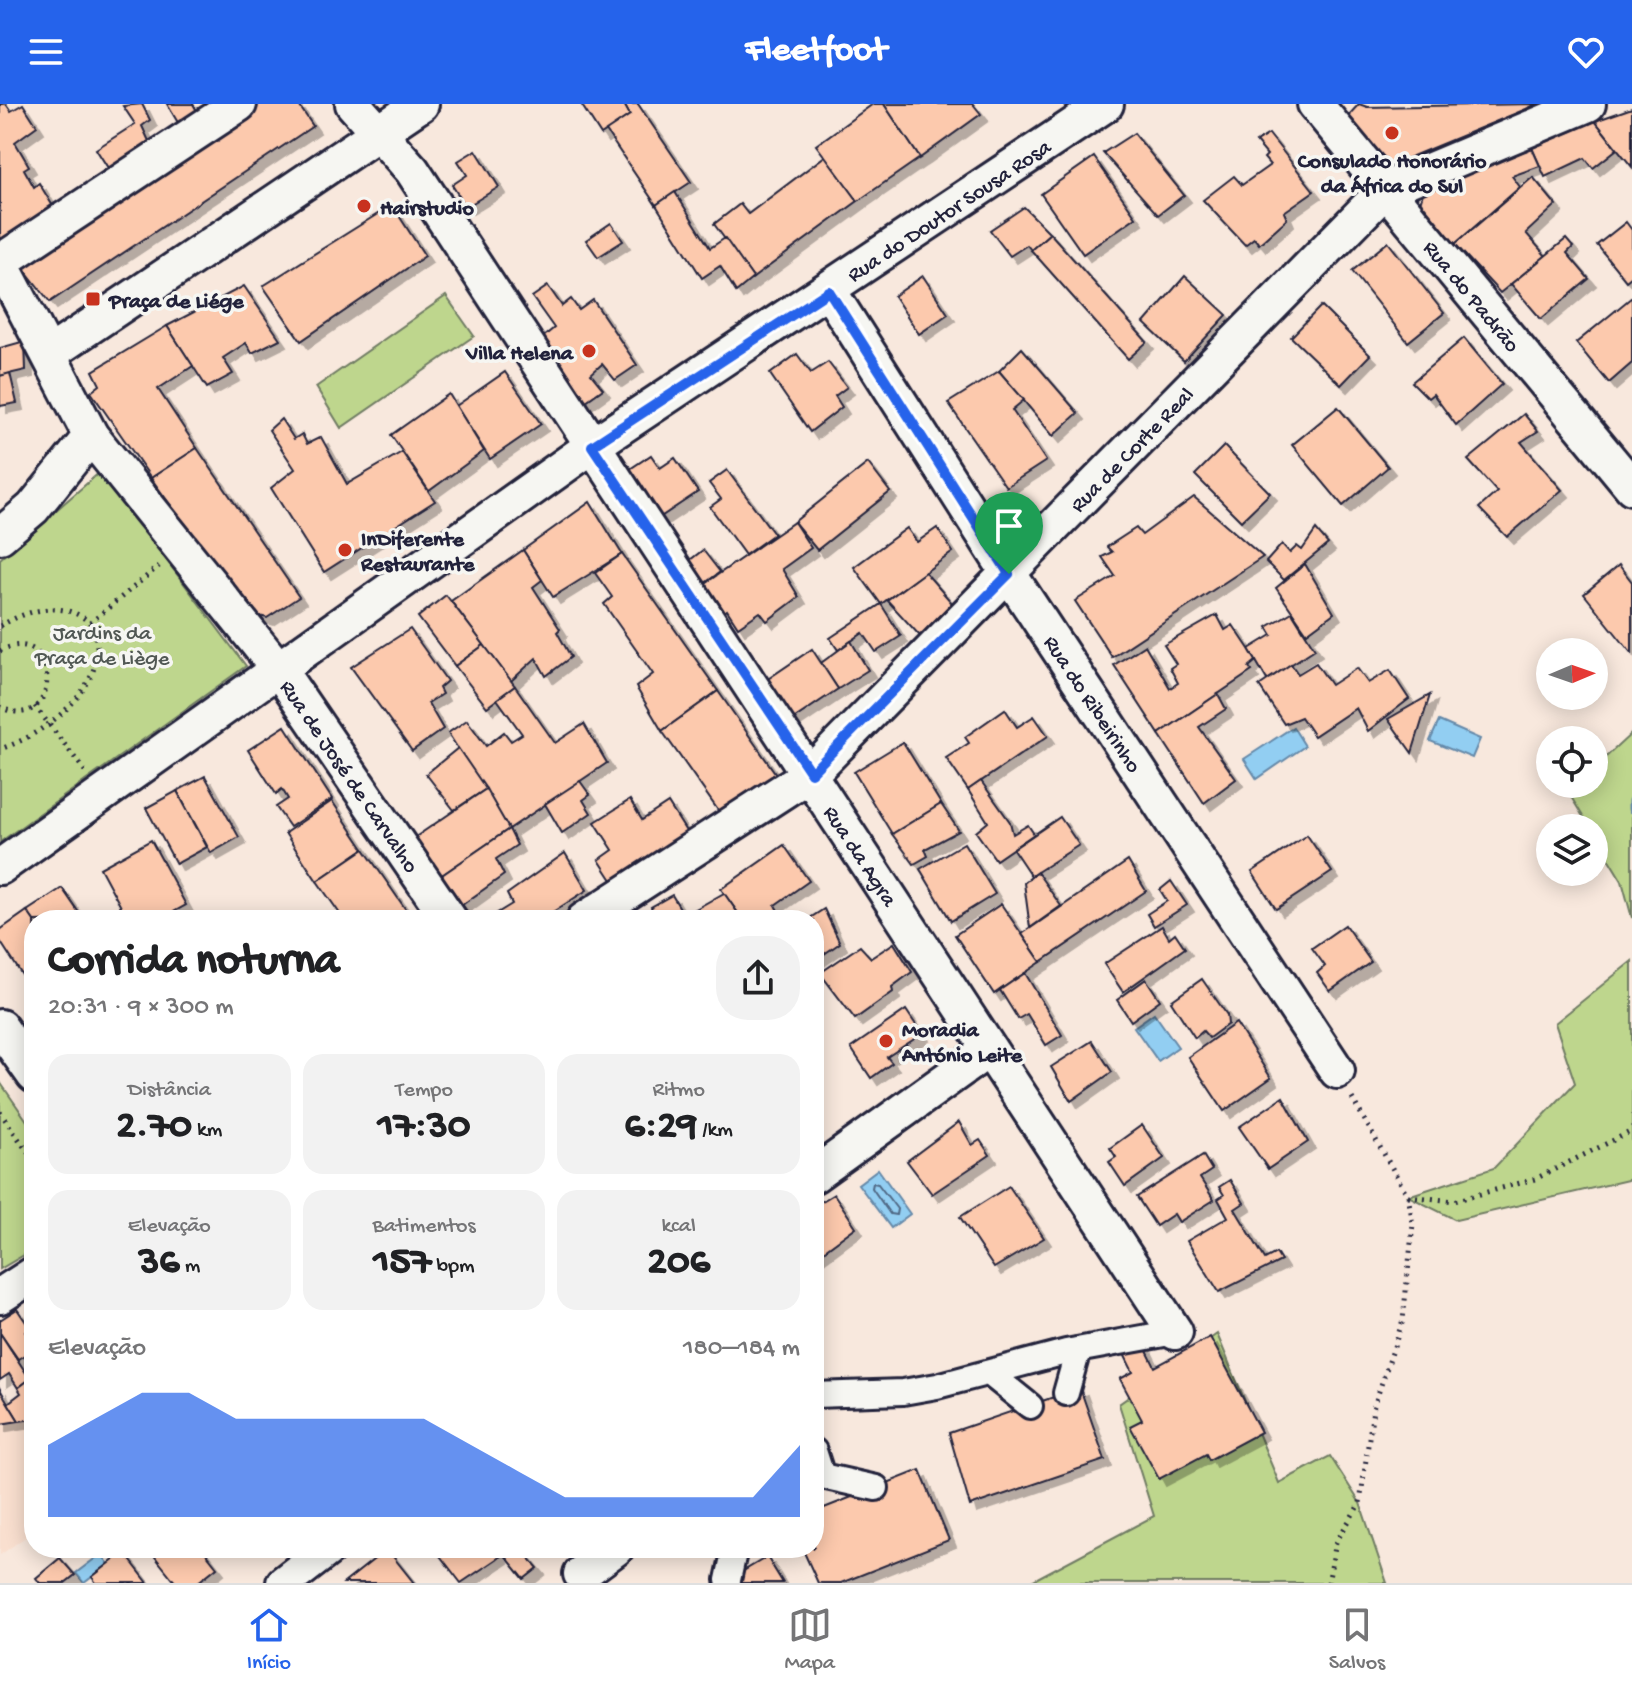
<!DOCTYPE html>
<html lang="pt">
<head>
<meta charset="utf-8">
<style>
  :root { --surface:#fff; --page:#f2f2f2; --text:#202124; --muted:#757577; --line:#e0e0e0; --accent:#2563eb }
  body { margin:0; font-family:"Gochi Hand",sans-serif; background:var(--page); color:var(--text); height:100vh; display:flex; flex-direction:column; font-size:30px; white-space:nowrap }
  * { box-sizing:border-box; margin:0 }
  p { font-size:26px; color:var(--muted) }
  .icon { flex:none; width:44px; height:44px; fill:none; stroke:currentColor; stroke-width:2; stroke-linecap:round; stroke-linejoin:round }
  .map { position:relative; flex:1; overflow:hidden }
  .drawer { position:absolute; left:24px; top:806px; width:800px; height:648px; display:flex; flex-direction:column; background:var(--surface); border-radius:32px; box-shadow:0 4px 20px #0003 }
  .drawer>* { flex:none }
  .needle { width:52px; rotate:88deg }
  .tools { position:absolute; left:1536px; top:534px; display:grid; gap:16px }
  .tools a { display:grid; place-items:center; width:72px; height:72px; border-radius:50%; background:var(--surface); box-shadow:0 4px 20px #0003; font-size:40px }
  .pin { position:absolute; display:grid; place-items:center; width:68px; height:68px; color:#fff; margin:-82px -34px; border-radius:50% 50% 50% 0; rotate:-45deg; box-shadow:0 0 8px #0007 }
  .pin .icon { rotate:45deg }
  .round { display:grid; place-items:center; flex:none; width:84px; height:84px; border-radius:32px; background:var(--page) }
  .head { display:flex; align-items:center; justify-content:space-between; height:136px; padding:0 24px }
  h1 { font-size:44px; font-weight:700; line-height:60px }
  .stats { display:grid; grid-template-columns:repeat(3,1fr); gap:12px; height:136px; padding:8px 24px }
  .stats div { display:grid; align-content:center; border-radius:20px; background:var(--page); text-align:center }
  .stats b { font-size:40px; font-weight:700 }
  .stats small { font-size:22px; font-weight:400 }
  .stats p { font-size:22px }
  .chart { height:224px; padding:16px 24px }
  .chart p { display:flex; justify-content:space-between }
  .chart svg { width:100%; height:144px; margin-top:8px; fill:var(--accent); opacity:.7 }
  header { display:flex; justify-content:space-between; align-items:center; height:104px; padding:0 24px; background:var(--accent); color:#fff; font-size:36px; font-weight:700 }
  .dock { display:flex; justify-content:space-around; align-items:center; height:112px; border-top:2px solid var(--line); background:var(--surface); font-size:22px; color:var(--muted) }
  .dock a { display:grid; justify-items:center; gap:4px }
  .dock .on { color:var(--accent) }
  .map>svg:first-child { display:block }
  .built { fill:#f9dfcf }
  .green { fill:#bed68d; stroke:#707c64; stroke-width:2 }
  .water { fill:#92cef2; stroke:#6589a9; stroke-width:2 }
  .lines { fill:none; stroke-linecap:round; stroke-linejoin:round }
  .shore { stroke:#4f6784; stroke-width:2 }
  .stream { stroke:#6589a9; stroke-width:9 }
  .building { fill:#fcc9ad; stroke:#22223b; stroke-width:2; filter:url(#shadow) }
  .pedestrian-casing { stroke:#22223b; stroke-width:30 }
  .minor-casing { stroke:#22223b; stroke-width:40 }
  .path { stroke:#22223b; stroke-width:5; stroke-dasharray:2 6; stroke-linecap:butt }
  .pedestrian { stroke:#f6f6f2; stroke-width:24 }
  .minor { stroke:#f6f6f2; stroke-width:34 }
  .route-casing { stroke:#fff; stroke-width:16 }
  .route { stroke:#2563eb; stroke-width:10 }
  .poi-dot { fill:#c8321e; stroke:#f6f6f2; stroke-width:3 }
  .labels { text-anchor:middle; stroke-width:7; stroke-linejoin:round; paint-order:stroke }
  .poi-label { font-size:22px; font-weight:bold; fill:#22223b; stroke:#f6f6f2; text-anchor:start }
  .street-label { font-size:22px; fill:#22223b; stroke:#f6f6f2 }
  .park-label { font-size:22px; fill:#515854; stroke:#f6f6f2 }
</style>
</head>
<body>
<header><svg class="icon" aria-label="menu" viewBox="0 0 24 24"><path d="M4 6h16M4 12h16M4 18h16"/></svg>Fleetfoot<svg class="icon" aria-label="heart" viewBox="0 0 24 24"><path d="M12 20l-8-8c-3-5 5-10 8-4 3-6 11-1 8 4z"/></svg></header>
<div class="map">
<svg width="1632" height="1479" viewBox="0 0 1632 1479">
  <defs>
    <filter id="shadow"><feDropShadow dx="7" dy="7" stdDeviation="0" flood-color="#0004"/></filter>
  </defs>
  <rect width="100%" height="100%" fill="#f8e8dd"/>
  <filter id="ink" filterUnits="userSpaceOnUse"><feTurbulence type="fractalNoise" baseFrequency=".0125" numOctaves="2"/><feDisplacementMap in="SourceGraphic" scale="16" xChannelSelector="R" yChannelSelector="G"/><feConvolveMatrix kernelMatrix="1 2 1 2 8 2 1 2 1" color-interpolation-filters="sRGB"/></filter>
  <g filter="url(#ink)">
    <path class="built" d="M34 1315V1427L0 1451V1320Z"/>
    <g class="green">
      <path d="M446 192 474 232 341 324 316 283Z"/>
      <path d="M100 368 246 562 0 738V455Z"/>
      <path d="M1632 629V814L1622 777 1594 731V724H1590L1568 688 1576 680H1594V664Z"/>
      <path d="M1632 857V1075L1456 1116 1408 1092 1494 1064 1575 979 1555 919Z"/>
      <path d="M0 978 34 1027V1145L0 1165Z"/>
      <path d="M1217 1230 1279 1379 1330 1352 1360 1399 1387 1479H1028L1154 1412 1119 1300Z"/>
    </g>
    <g class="water">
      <path d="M1439 617 1480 635 1472 654 1430 637Z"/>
      <path d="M1293 623 1305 642 1257 675 1244 655Z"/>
      <path d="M1154 909 1178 943 1158 957 1134 923Z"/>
      <path d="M878 1065 910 1110 891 1124 858 1080Z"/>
      <path d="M101 1450 109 1460 84 1479 76 1469Z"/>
    </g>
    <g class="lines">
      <path class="shore" d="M873 1079 878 1080 897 1105 896 1111 890 1110 872 1084Z"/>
      <path class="stream" d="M1632 697V705"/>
    </g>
    <g class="building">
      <path d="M0 0H6L11 7 23 0 37 22 15 38 29 62 24 65 34 83 39 79 54 104 0 138Z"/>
      <path d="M142 0 150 16 142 22 154 48 115 75 96 45 135 20 123 2Z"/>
      <path d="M167 0H193L206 22 187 34Z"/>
      <path d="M252 0H298L313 22 50 198 14 152Z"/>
      <path d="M581 0H624L630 11 601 31Z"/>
      <path d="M624 0H638L691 78 656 101 606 27 630 11Z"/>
      <path d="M873 0H884L920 54 858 97 816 41Z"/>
      <path d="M884 0H973L981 10 920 54Z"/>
      <path d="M1359 0 1367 3 1538 0 1391 61 1347 13Z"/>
      <path d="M1632 4V63L1595 17Z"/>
      <path d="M1595 17 1617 45 1593 64 1585 54 1545 73 1532 44Z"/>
      <path d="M1134 29 1184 91 1158 111 1103 49Z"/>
      <path d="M1269 30 1314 87 1284 108 1287 115 1259 140 1254 134 1245 141 1203 96 1234 72 1242 81 1270 61 1264 54 1267 51 1256 38Z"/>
      <path d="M1532 44 1540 62 1512 72 1520 83 1455 140 1420 99 1424 86Z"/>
      <path d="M476 46 499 83 466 103 452 81 467 71 458 57Z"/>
      <path d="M825 52 858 97 753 174 714 120 740 100 748 110Z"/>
      <path d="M1094 53 1136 113 1083 150 1041 90Z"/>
      <path d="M1533 73 1556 101 1526 129 1546 152 1500 189 1455 140Z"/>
      <path d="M675 88 710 144 725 134 753 174 736 188 720 162 702 174 656 101Z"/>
      <path d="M392 101 425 152 301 237 263 182Z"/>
      <path d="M1024 103 1050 129 1031 146 1027 141 1010 152 990 126Z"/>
      <path d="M1626 118 1632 126V172L1626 177 1597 141Z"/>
      <path d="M611 119 623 137 598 153 586 136Z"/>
      <path d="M1050 129 1147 238 1128 255 1031 146Z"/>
      <path d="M1566 135 1573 143 1567 149 1589 175 1541 215 1511 180Z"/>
      <path d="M1388 138 1444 209 1408 238 1352 167Z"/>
      <path d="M923 172 948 210 919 230 894 192Z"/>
      <path d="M1185 172 1227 211 1184 257 1144 219Z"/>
      <path d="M244 182 280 235 252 249 246 239 223 254 233 270 207 284 167 222Z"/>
      <path d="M548 182 562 202 571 195 579 206 593 196 637 261 615 276 602 260 591 270 603 285 586 297 542 234 554 224 532 193Z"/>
      <path d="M1632 193V259L1609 279 1576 239Z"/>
      <path d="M1321 202 1370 251 1341 281 1291 233Z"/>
      <path d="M167 222 193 262 158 285 197 344 151 374 91 288 100 281 93 267Z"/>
      <path d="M1464 234 1502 280 1456 321 1433 290 1428 294 1412 278Z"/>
      <path d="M25 237 26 266 0 272V244Z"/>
      <path d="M1022 244 1078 309 1053 332 999 267Z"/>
      <path d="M797 250 811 269 828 258 847 283 835 292 842 303 810 328 770 270Z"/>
      <path d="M999 267 1024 296 1012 306 1046 357 1006 383 948 299Z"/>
      <path d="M505 268 541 320 490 355 456 302Z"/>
      <path d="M10 269 17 299 0 302V272Z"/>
      <path d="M449 290 484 347 429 387 391 331Z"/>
      <path d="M1338 303 1388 363 1343 402 1292 341Z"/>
      <path d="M1524 310 1538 327 1521 338 1562 386 1507 433 1479 404 1497 388 1468 356Z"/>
      <path d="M281 315 294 335 302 330 307 340 321 333 347 380 402 348 435 397 324 468 271 384 295 365 269 326Z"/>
      <path d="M1224 342 1270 389 1241 417 1195 371Z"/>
      <path d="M197 344 299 493 267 514 248 509 151 374Z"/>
      <path d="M651 351 660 364 675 354 698 388 653 418 621 371Z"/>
      <path d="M868 359 890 388 817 446 794 418Z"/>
      <path d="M727 366 774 430 745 451 710 403 721 395 709 379Z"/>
      <path d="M1194 393 1263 453 1112 553 1075 497 1115 472 1102 453 1112 448 1107 443 1136 424 1142 431Z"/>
      <path d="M590 398 622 450 553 493 523 446Z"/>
      <path d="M794 418 811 444 782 465 799 493 767 517 760 508 738 523 727 506 716 515 697 485Z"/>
      <path d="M907 424 917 438 937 424 953 448 881 500 854 463Z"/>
      <path d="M1316 426 1328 440 1284 476 1266 458 1282 440 1290 449 1297 442 1302 446Z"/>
      <path d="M523 446 542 476 533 483 560 525 557 528 571 553 546 572 536 554 511 577 451 497Z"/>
      <path d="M703 446 720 468 697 485 681 463Z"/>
      <path d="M622 450 718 587 662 627 636 583 653 570 604 500 612 493 595 469Z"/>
      <path d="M1305 460 1334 509 1307 529 1276 484Z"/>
      <path d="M1619 461 1632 478V550L1584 490Z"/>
      <path d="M925 468 952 499 920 532 887 496Z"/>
      <path d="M446 491 484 541 455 562 418 513Z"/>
      <path d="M881 500 901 532 876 548 863 529 838 546 830 534Z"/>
      <path d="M1292 508 1315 545 1267 576 1249 545 1272 531 1267 523Z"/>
      <path d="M1217 511 1225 526 1233 521 1249 545 1256 557 1249 563 1252 567 1159 630 1114 561 1145 541 1170 584 1178 579 1170 564 1176 560 1164 541Z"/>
      <path d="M410 525 447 577 439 584 442 590 428 599 443 625 412 647 351 563Z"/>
      <path d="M851 537 868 566 838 585 821 559Z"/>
      <path d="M484 541 515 582 487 603 455 562Z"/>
      <path d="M812 545 838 585 786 620 759 581Z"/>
      <path d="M1316 559 1331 581 1357 564 1368 579 1390 566 1409 595 1368 627 1356 604 1314 632 1301 613 1284 620 1259 582 1291 560 1298 570Z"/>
      <path d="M515 582 555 639 584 620 607 659 509 725 448 629 467 616 486 642 504 628 511 637 522 630 497 595Z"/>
      <path d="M718 587 776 670 720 709 662 627Z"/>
      <path d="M1218 590 1226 605 1199 623 1236 675 1204 699 1159 630Z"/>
      <path d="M1430 591 1412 649 1388 615Z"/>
      <path d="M1005 605 1017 623 1034 612 1048 632 968 686 946 654 969 639 965 633Z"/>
      <path d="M285 622 332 695 290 723 276 703 288 695 282 685 276 690 248 646Z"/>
      <path d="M903 638 941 700 892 730 854 668Z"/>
      <path d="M458 644 486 685 454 706 426 670Z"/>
      <path d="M205 672 239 733 211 749 177 687Z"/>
      <path d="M580 677 590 691 583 696 591 709 562 729 545 700Z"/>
      <path d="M981 677 1010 718 1013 730 1028 721 1034 730 996 756 976 728 988 718 968 686Z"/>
      <path d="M486 685 509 725 439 773 414 734Z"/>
      <path d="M177 687 207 743 176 760 146 704Z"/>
      <path d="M630 696 642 716 668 699 687 729 612 776 599 756 613 746 595 718Z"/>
      <path d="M332 697 364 745 317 777 285 729Z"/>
      <path d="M941 700 959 727 925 745 928 752 914 760 892 730Z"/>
      <path d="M1060 713 1079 741 1031 772 1013 745Z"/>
      <path d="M509 725 517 741 496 755 504 771 459 803 439 773Z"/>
      <path d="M1307 731 1332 768 1276 805 1252 768Z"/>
      <path d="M151 736 186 801 159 816H128L100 764Z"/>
      <path d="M964 739 995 790 951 817 920 765Z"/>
      <path d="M784 741 809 777 775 801 783 816H743L721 785Z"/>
      <path d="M364 745 413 816H344L338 807 317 777Z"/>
      <path d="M565 749 587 786 548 811 551 816H486L512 800 507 790Z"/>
      <path d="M1128 757 1146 787 1041 858 1022 830Z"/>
      <path d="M1037 768 1061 802 1030 824 1024 779Z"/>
      <path d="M1171 777 1187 801 1154 822 1147 810 1167 797 1160 786Z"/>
      <path d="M62 784 84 816 34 817 27 807Z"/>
      <path d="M724 789 742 815 692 816 696 813 692 807Z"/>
      <path d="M672 791 684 811 675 816H657L651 803Z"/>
      <path d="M1001 800 1041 858 994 890 955 831Z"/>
      <path d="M824 805 840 839 814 857V816H807Z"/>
      <path d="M27 807 34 817V867L24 874 0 837V826Z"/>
      <path d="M1345 821 1371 858 1330 887 1317 869 1325 862 1312 844Z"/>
      <path d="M1162 822 1169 834 1175 829 1185 844 1123 888 1104 860Z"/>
      <path d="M894 839 912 868 892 883 893 888 855 915 820 869 860 842 871 854Z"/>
      <path d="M1025 869 1062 931 1046 941 1027 910 1018 915 1000 886Z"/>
      <path d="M1146 875 1160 896 1131 917 1117 896Z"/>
      <path d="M1202 875 1227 911 1228 920 1209 934 1203 927 1195 934 1171 897Z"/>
      <path d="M906 906 922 930 887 953 892 959 871 974 851 944Z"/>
      <path d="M1236 919 1271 974 1224 1007 1188 953Z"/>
      <path d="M1092 937 1112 968 1071 997 1051 963Z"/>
      <path d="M1283 993 1308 1038 1268 1065 1239 1023Z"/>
      <path d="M959 1018 972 1041 980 1036 990 1051 932 1090 907 1057Z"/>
      <path d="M1142 1021 1164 1054 1125 1082 1109 1058 1116 1053 1110 1044Z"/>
      <path d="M1203 1051 1212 1066 1200 1074 1214 1096 1179 1118 1174 1110 1156 1122 1137 1093Z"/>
      <path d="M1230 1076 1244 1099 1235 1105 1265 1155 1276 1149 1281 1157 1219 1188 1187 1137 1228 1113 1218 1095 1224 1091 1219 1083Z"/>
      <path d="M1009 1082 1044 1134 994 1164 960 1113Z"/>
      <path d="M834 1090 856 1123 814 1154V1102Z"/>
      <path d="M17 1205 30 1224 26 1228 34 1239V1245L18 1255 0 1229V1216Z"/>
      <path d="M0 1229 30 1275 18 1284 9 1270 0 1276Z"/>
      <path d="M1210 1233 1261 1328 1209 1356 1206 1350 1159 1375 1130 1322 1142 1316 1120 1275 1133 1268 1125 1252 1144 1241 1155 1263Z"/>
      <path d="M30 1275 34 1280V1315L19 1317 8 1299 21 1289 18 1284Z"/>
      <path d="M1080 1284 1105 1356 970 1402 949 1329Z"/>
      <path d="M0 1285 8 1299 19 1317 0 1320Z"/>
      <path d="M920 1366 949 1436 841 1479H818L802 1444H814V1408Z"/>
      <path d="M148 1444H202L217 1463 197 1479H176Z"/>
      <path d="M434 1444H495L501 1452 461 1479Z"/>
      <path d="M510 1444H521L538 1464 524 1475 503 1449Z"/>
      <path d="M387 1445 414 1479H344Z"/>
      <path d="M124 1448 148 1479H96L92 1473Z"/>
      <path d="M767 1453 783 1479H722L728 1476Z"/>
      <path d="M60 1454 75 1471 65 1479H40L36 1474Z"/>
    </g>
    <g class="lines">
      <g class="pedestrian-casing">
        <g id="pedestrian">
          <path d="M989 1269 1030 1302"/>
          <path d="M1066 1289 1078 1246"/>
          <path d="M814 1291 903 1288 937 1282 1066 1248 1175 1228"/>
          <path d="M814 1347 822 1372 876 1384"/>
          <path d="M728 1476 735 1444"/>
        </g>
      </g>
      <g class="minor-casing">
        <g id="minor">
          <path id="s1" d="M353 0 412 66 1175 1228"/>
          <path id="s2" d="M1315 0 1632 383"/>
          <path id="s3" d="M0 158 91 332 279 566 450 816"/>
          <path d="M0 158 239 0"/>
          <path id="s4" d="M829 187 1009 470 1337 967"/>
          <path d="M49 250 421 0"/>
          <path d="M0 432 33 404 91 332"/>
          <path id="s5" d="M0 763 592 342 1106 0"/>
          <path id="s6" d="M584 816 811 669 1386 85 1588 0"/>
          <path d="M0 923 34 971"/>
          <path d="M814 1071 988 946"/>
          <path d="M0 1192 34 1170"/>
          <path d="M581 1470 616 1444"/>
          <path d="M284 1479 329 1444"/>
        </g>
      </g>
      <g class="path">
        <path d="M90 519 159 462"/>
        <path d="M0 522C27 506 64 495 90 519 120 575 46 631 0 645"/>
        <path d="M0 547C62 515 63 634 0 603"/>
        <path d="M35 602 85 667"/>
        <path d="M0 1008 34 1057"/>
        <path d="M1408 1092 1454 1097 1535 1075 1632 1027"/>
        <path d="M24 1139 34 1133"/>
        <path d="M1328 1479 1336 1438 1360 1399 1373 1305 1403 1216 1413 1120 1408 1092 1352 994"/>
      </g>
      <use href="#pedestrian" class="pedestrian"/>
      <use href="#minor" class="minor"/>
    </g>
  </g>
  <g class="lines" filter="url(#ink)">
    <g class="route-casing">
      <path id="route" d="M829 187 1009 470 811 669 592 342Z"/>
    </g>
    <use href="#route" class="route"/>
  </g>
  <g class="poi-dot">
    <circle cx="1392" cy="29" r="8"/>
    <circle cx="364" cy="102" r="8"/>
    <rect x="85" y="187" width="16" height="16" rx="4"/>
    <circle cx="589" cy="247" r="8"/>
    <circle cx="345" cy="446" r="8"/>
    <circle cx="886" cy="937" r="8"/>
  </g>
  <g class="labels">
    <g class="poi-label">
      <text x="1392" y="63" text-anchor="middle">Consulado Honorário<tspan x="1392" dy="25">da África do Sul</tspan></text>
      <text x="380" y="110">Hairstudio</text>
      <text x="109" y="203">Praça de Liége</text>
      <text x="573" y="255" text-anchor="end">Villa Helena</text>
      <text x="361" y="441">InDiferente<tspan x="361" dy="25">Restaurante</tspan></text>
      <text x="902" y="932">Moradia<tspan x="902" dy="25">António Leite</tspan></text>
    </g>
    <g class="street-label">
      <text dy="8" stroke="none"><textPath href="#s5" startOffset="1154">Rua do Doutor Sousa Rosa</textPath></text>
      <text dy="8" stroke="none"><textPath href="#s2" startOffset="248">Rua do Padrão</textPath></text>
      <text dy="8" stroke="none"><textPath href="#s6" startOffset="726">Rua de Corte Real</textPath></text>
      <text dy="8" stroke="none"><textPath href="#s4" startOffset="490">Rua do Ribeirinho</textPath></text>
      <text dy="8" stroke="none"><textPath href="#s3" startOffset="624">Rua de José de Carvalho</textPath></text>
      <text dy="8" stroke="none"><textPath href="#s1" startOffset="908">Rua da Agra</textPath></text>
    </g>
    <g class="park-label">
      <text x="102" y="535">Jardins da<tspan x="102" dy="25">Praça de Liège</tspan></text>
    </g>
  </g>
</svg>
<div class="tools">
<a><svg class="needle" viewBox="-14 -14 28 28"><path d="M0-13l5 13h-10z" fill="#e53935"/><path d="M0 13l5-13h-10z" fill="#757577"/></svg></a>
<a><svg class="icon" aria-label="locate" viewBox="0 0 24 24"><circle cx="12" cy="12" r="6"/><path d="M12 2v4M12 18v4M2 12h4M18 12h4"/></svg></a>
<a><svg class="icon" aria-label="layers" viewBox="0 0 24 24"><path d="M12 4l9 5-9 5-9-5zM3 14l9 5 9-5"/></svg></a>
</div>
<div class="pin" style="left:1009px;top:470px;background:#1e9e55"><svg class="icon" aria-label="arrive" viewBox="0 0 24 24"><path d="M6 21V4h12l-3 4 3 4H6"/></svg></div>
<section class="drawer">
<div class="head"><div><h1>Corrida noturna</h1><p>20:31 · 9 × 300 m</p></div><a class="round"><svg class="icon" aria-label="share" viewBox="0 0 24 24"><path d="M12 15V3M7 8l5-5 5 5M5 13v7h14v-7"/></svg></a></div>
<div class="stats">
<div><p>Distância</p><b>2.70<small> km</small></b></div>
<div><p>Tempo</p><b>17:30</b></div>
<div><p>Ritmo</p><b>6:29<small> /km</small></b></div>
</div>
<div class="stats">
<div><p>Elevação</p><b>36<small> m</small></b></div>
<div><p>Batimentos</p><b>157<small> bpm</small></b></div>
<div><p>kcal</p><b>206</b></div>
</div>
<div class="chart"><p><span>Elevação</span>180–184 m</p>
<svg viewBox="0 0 160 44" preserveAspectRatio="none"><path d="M0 44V22L10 14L20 6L30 6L40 14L50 14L60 14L70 14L80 14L90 22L100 30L110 38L120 38L130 38L140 38L150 38L160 22V44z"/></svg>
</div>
</section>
</div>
<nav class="dock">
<a class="on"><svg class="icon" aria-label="home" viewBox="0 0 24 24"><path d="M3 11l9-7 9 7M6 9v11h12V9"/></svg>Início</a>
<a><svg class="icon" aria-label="map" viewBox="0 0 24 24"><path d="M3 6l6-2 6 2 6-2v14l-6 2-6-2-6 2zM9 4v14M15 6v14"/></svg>Mapa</a>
<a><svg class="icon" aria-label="saved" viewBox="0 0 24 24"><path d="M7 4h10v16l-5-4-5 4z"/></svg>Salvos</a>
</nav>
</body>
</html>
